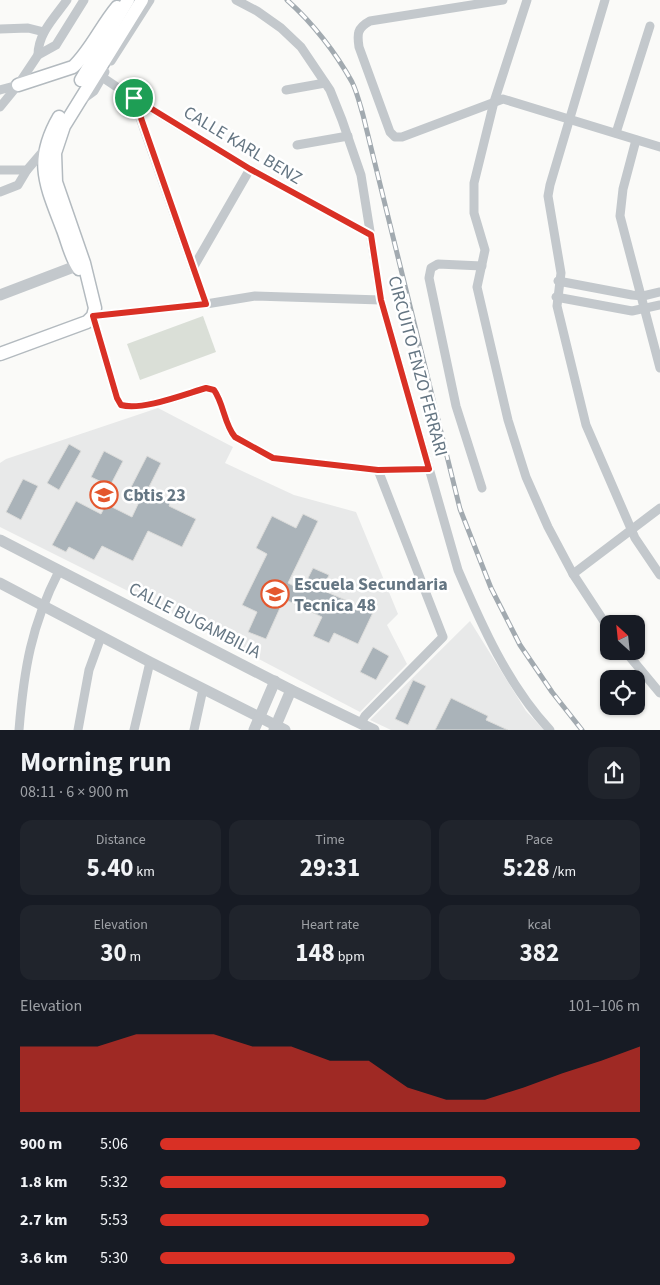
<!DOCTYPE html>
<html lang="en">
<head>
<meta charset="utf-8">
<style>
  :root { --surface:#171b24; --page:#20242c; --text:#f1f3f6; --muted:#9ea1a6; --accent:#d93025 }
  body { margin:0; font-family:"Source Sans 3",sans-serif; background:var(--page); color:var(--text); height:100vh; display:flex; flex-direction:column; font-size:19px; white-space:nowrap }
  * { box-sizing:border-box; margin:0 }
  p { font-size:16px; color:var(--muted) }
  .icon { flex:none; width:28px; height:28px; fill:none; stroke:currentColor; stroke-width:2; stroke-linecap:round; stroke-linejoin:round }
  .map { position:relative; height:730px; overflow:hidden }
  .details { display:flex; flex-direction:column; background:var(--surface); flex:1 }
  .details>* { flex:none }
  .needle { width:32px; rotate:333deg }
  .controls { position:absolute; left:600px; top:615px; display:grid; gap:10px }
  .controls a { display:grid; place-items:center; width:45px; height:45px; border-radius:10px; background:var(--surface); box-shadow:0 1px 4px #0004; font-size:25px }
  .pin { position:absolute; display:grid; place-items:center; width:42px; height:42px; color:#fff; margin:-21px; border:2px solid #fff; border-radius:50%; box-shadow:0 1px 5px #0007 }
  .round { display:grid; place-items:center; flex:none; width:52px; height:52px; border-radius:15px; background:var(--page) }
  .head { display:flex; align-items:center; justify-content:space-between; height:85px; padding:0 20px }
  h1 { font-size:28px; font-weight:700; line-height:38px }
  .figures { display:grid; grid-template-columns:repeat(3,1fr); gap:8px; height:85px; padding:5px 20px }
  .figures div { display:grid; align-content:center; border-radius:12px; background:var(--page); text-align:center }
  .figures b { font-size:25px; font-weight:700 }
  .figures small { font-size:14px; font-weight:400 }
  .figures p { font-size:14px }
  .chart { height:140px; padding:10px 20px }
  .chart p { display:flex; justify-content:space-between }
  .chart svg { width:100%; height:90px; margin-top:5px; fill:var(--accent); opacity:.7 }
  ul { padding:0 20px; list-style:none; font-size:16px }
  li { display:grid; grid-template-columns:80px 60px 1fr; align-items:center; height:38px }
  li i { height:12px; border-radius:6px; background:var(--accent) }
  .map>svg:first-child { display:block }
  .built { fill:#e8e9e9 }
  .green { fill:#dadfd7 }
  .building { fill:#aab3b9; stroke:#dcdcda }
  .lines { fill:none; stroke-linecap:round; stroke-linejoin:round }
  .secondary-casing { stroke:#b3babf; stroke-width:15 }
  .minor { stroke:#c3c8cc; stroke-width:9 }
  .tertiary { stroke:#c3c8cc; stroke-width:11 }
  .secondary { stroke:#fff; stroke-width:12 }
  .rail-casing { stroke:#a2aab0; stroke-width:5 }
  .rail { stroke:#fff; stroke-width:3; stroke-dasharray:9; stroke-linecap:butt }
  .route-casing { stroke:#fff; stroke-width:10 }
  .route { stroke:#d93025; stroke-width:6 }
  .labels { text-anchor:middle; stroke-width:5; stroke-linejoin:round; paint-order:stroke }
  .street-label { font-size:18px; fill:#657683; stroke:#fff }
  .poi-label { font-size:18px; font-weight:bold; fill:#657683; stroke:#fff; text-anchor:start }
</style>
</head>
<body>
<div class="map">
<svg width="660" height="730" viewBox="0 0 660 730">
  <rect width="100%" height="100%" fill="#fafaf8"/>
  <g class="built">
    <path d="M158 408 233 447 225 463 294 495 356 512 398 614 387 625 407 664 360 712 154 604 0 527V463L6 459Z"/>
    <path d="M470 621 526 711 544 730H391L370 720Z"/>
  </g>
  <path class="green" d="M203 316 216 352 140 380 127 344Z"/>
  <g class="building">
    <path d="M69 444 81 451 59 490 47 483Z"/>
    <path d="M104 451 123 461 110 486 91 477Z"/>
    <path d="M147 456 161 463 147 491 170 503 169 506 196 519 182 547 148 531 133 561 102 546 94 560 69 547 66 552 52 545 76 501 101 514 106 504 132 517 139 502 127 495Z"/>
    <path d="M23 479 38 486 21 520 6 512Z"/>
    <path d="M303 514 318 521 288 583 302 590 313 568 329 575 322 590 357 605 361 597 377 604 358 644 334 633 329 643 313 636 322 617 284 599 266 639 248 632 257 612 242 605 267 554 256 548 272 516 296 528Z"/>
    <path d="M373 647 389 656 376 680 360 672Z"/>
    <path d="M413 680 426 686 408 725 395 719Z"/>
    <path d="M451 698 488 716 486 720 508 730H435Z"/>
  </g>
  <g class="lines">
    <g class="secondary-casing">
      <g id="secondary">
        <path d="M81 80 128 0"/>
        <path d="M18 85 73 67C91 50 101 26 117 7"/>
        <path d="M59 117C33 162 46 185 63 230 68 243 71 258 79 269"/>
        <path d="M0 354 87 322 93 316 95 308 84 263 56 182 55 153 64 126 142 0"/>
      </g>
    </g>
    <g class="minor">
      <path d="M236 0 257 11 281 28 301 47 330 90 342 120 361 175 381 300 458 570C482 626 508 685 550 730"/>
      <path d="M503 0 370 21C357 28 357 34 359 47L390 132 395 137H402L503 99 660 147"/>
      <path d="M527 0 494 102 474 183V213L485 250 477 287 508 420 526 477 548 527 573 574 609 629"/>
      <path d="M605 0 550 185 548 196 561 273 557 306 586 425 635 538 660 575"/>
      <path d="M0 29 28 28 44 32"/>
      <path d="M38 55C38 33 55 17 67 0"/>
      <path d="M111 61 150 0"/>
      <path d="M102 77 133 98 250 169 371 235"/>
      <path d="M0 90 18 85"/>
      <path d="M286 90 325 83"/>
      <path d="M133 98 206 304"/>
      <path d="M83 99 94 91 105 72"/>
      <path d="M0 107 18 85 38 55 56 45 84 0"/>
      <path d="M616 133 650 26"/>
      <path d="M636 140 623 189 620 216 660 368"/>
      <path d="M297 145 348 136"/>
      <path d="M0 170H27L45 149"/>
      <path d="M0 192 18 185 27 170"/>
      <path d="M482 266 438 264 431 268 429 278 456 406 482 488"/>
      <path d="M193 268 250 169"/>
      <path d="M558 281 632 295 643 296 660 292"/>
      <path d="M556 297 632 311 660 305"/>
      <path d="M381 300 255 296 206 304 93 316 117 398 121 405C141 411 185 394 207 388L214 390C224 404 224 424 235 437L273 458 378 470 429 469"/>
      <path d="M573 574 660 508"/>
      <path d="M625 651 660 693"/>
      <path d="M361 723 365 716 443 637 378 470"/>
      <path d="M19 730C24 669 31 626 59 571"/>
      <path d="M78 730 89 670 101 637"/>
      <path d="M134 730 150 662"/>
      <path d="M194 730 203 689"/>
    </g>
    <g class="tertiary">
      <path d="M0 295 84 263"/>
      <path d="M0 540 291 690 374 730"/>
      <path d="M0 583 150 662 285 730"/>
      <path d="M254 730 275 681"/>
      <path d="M274 730 291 690"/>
    </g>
    <use href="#secondary" class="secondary"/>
    <g class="rail-casing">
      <path id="rail" d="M287 0C312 22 336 53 352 82 357 92 360 105 363 115L460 509 491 588 520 645 552 692 582 730"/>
    </g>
    <use href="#rail" class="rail"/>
  </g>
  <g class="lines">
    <g class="route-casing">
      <path id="route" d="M134 98 250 169 371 235 381 300 429 469 378 470 273 458 235 437C224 424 224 404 214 390L206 388C185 394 142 411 121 405L117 398 93 316 206 304Z"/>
    </g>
    <use href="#route" class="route"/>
  </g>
  <defs>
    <g id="school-ring" transform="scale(1.4375)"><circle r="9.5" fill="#fff" stroke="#e4572e" stroke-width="1.5"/><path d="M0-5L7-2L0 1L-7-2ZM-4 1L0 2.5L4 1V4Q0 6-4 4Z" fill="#e4572e"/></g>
  </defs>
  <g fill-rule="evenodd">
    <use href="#school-ring" x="104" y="495"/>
    <use href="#school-ring" x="275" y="594"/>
  </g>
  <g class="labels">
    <g class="street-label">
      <text transform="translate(243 145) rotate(31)" y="6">CALLE KARL BENZ</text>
      <text transform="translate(418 366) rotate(75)" y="6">CIRCUITO ENZO FERRARI</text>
      <text transform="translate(195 620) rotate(27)" y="6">CALLE BUGAMBILIA</text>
    </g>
    <g class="poi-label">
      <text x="123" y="501">Cbtis 23</text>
      <text x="294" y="590">Escuela Secundaria<tspan x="294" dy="21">Tecnica 48</tspan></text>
    </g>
  </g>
</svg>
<div class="controls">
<a><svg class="needle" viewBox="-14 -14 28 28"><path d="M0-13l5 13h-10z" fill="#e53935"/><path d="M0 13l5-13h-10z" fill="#9ea1a6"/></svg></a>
<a><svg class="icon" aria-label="locate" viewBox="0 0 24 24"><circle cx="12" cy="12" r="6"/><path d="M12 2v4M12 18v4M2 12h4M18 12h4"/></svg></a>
</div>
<div class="pin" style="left:134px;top:98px;background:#1e9e55"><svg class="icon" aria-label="arrive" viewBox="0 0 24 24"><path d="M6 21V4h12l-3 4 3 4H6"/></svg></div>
</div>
<section class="details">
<div class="head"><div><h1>Morning run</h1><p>08:11 · 6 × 900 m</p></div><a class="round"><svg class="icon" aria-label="share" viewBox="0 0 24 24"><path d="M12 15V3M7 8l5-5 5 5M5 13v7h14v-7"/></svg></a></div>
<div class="figures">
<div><p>Distance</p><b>5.40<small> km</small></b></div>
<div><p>Time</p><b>29:31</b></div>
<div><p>Pace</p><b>5:28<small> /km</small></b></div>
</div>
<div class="figures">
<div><p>Elevation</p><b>30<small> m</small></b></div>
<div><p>Heart rate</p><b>148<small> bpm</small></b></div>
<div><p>kcal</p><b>382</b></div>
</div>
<div class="chart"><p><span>Elevation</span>101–106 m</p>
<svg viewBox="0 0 160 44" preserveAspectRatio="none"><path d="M0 44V12L10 12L20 12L30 6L40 6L50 6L60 12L70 12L80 19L90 19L100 32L110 38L120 38L130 32L140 25L150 19L160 12V44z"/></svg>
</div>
<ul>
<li><b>900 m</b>5:06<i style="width:100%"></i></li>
<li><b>1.8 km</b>5:32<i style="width:72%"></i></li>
<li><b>2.7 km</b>5:53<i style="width:56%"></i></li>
<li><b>3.6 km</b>5:30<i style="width:74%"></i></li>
</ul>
</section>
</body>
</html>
